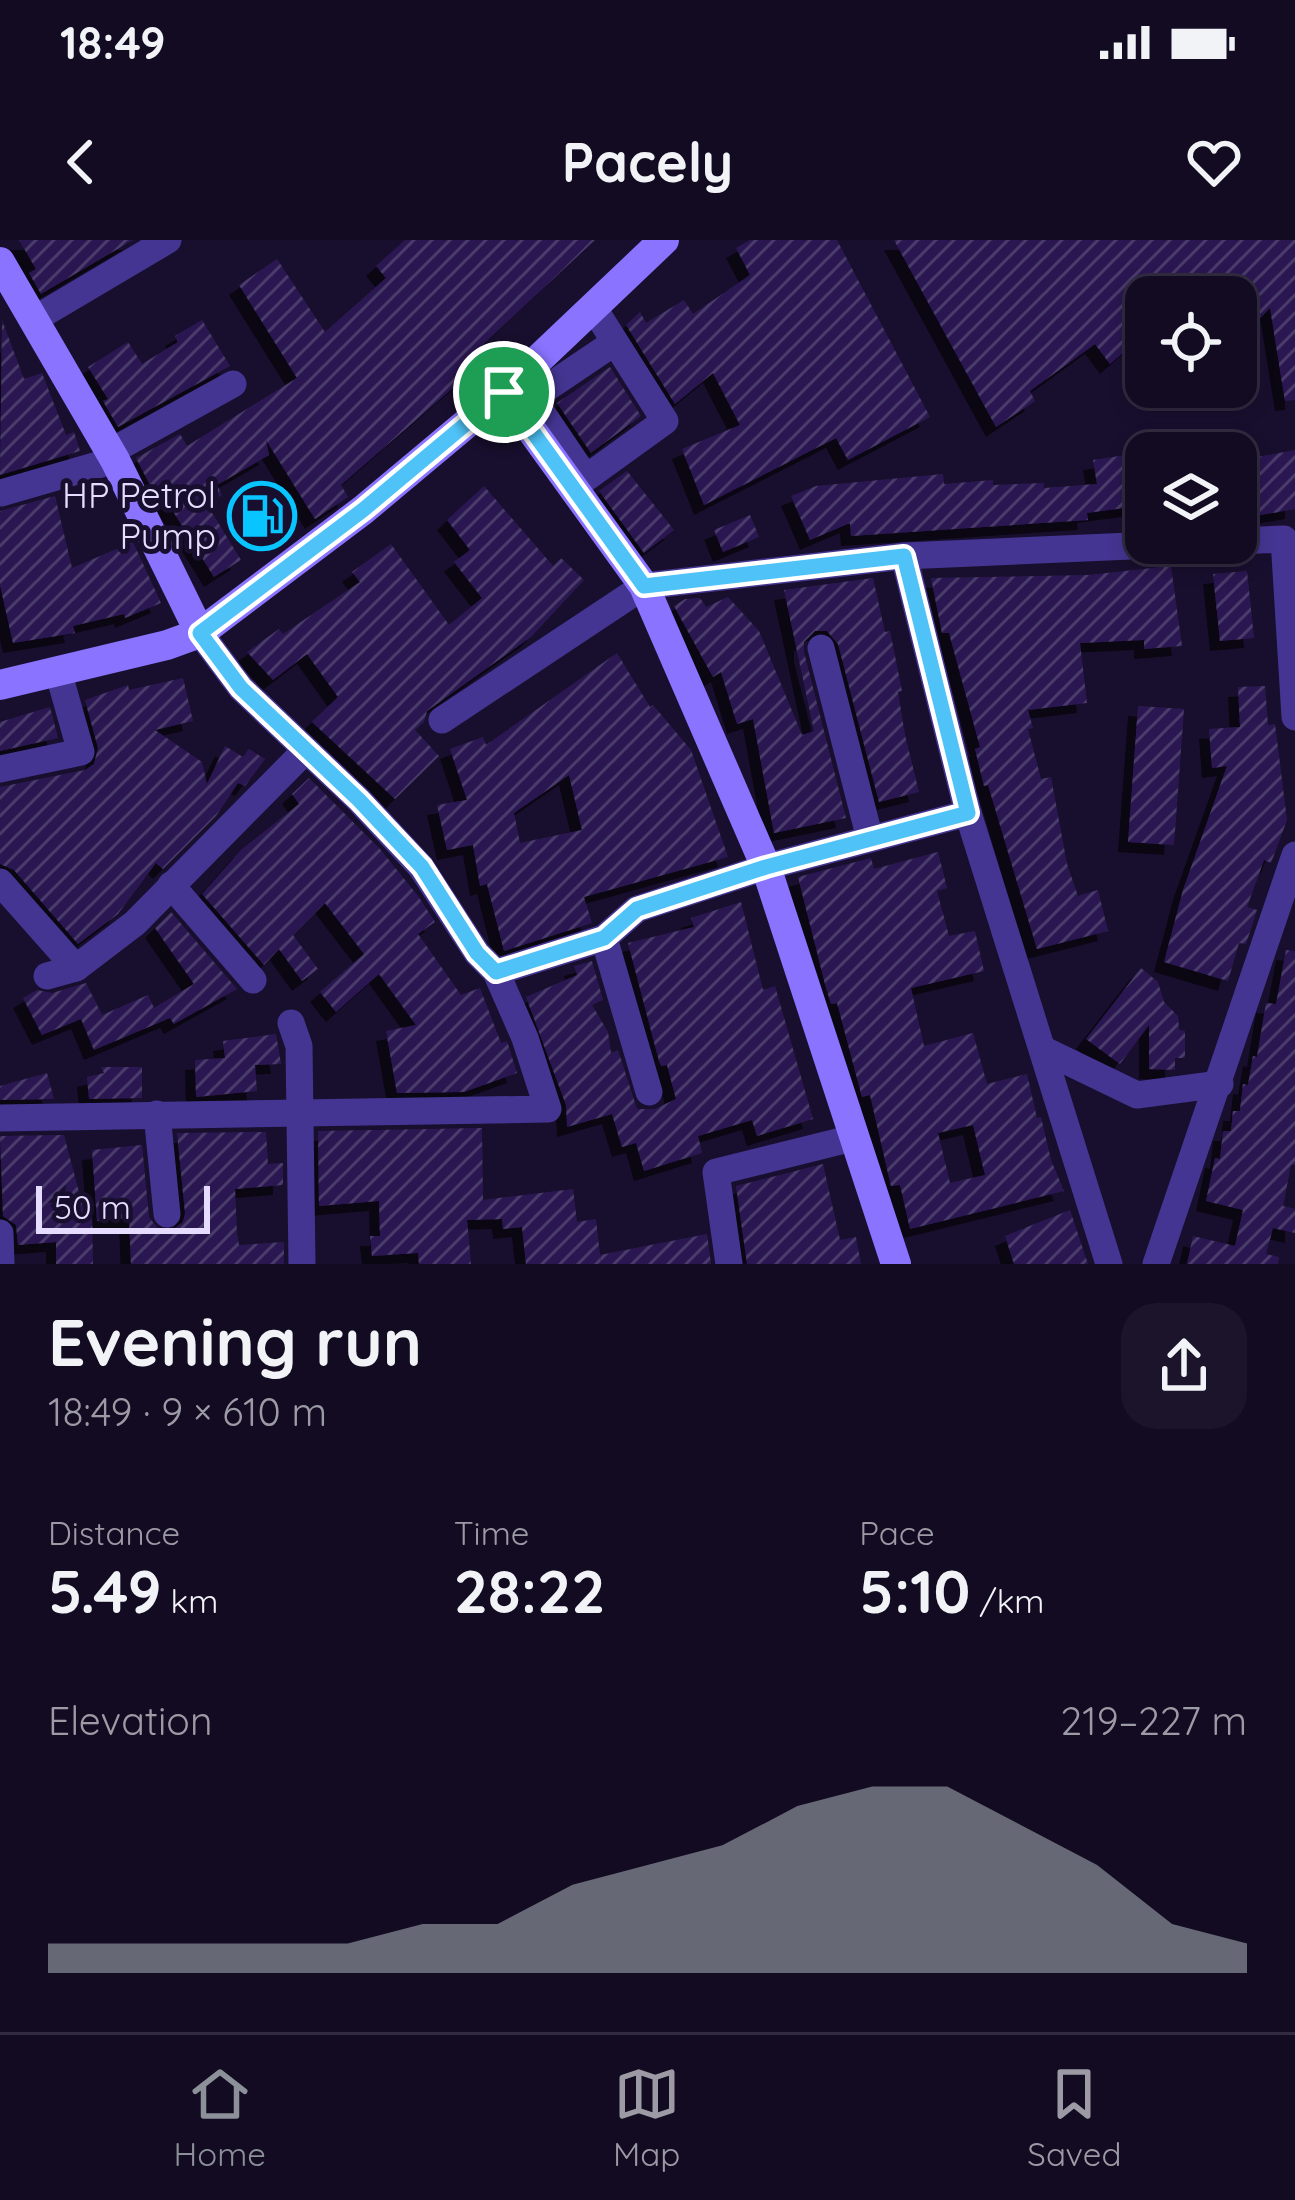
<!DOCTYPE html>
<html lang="en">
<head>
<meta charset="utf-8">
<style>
  :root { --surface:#120b22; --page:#1b142a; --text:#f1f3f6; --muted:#9c9ba5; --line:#312b40; --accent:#8c9099 }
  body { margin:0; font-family:Quicksand,sans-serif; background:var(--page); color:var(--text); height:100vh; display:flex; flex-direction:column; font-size:45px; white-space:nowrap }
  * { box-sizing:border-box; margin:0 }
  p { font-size:39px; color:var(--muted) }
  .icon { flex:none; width:66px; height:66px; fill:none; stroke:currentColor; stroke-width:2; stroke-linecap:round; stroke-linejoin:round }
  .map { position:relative; height:1024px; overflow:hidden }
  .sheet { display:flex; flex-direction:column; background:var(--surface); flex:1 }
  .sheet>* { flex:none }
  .buttons { position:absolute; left:1125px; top:36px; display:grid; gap:24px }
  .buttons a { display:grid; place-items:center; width:132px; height:132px; border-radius:24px; background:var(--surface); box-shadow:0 6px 18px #0003,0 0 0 3px var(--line); font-size:60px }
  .scale { position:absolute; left:36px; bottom:30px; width:174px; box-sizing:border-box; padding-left:12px; border:6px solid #e5dcff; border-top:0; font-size:33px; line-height:42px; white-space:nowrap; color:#e5dcff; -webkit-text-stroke:9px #180f2e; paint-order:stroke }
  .pin { position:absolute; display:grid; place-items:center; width:102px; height:102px; color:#fff; margin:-51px; border:6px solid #fff; border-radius:50%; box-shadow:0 3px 12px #0007 }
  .round { display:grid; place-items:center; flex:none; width:126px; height:126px; border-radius:36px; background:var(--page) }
  .headline { display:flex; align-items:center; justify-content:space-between; height:204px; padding:0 48px }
  h1 { font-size:66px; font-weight:700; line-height:90px }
  .figures { display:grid; grid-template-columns:repeat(3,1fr); gap:18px; height:204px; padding:12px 48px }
  .figures div { display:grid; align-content:center }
  .figures b { font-size:60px; font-weight:700 }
  .figures small { font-size:33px; font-weight:400 }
  .figures p { font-size:33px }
  .chart { height:336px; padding:24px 48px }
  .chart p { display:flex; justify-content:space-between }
  .chart svg { width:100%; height:216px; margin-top:12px; fill:var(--accent); opacity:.7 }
  .status { display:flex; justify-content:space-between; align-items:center; height:84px; padding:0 60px; background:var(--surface); direction:ltr }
  .status svg { height:33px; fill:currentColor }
  header { display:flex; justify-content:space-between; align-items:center; height:156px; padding:0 48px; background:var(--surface); font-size:54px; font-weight:700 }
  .tab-bar { display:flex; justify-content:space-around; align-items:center; height:168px; border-top:3px solid var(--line); background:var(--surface); font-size:33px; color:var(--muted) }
  .tab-bar a { display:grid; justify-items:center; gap:6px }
  .tab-bar .active { color:var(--accent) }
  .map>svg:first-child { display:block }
  .building { fill:url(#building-hatch); fill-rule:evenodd; filter:url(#shadow) }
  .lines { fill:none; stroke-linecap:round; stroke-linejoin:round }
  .street { stroke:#453592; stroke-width:27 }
  .secondary { stroke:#8973ff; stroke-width:30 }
  .route-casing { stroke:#fff; stroke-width:24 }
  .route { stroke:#4fc3f7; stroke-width:15 }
  .labels { text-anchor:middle; stroke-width:10; stroke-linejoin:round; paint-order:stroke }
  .poi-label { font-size:36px; fill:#e5dcff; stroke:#180f2e; text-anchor:end }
</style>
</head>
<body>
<div class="status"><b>18:49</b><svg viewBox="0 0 49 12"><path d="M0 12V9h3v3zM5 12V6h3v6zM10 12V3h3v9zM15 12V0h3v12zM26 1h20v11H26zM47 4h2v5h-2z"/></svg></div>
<header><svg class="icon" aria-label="back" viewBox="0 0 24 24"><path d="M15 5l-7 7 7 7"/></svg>Pacely<svg class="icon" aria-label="heart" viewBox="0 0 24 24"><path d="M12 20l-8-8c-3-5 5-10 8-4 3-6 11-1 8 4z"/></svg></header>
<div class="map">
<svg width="1295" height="1024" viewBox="0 0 1295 1024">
  <defs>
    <pattern id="building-hatch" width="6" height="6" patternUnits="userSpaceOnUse" patternTransform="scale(3)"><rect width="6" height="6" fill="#2c1951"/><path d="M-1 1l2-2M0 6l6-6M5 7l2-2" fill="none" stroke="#4a3a6b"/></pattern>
    <filter id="shadow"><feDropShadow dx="-10" dy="10" stdDeviation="0" flood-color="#0009"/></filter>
  </defs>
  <rect width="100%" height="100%" fill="#180f2e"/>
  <g class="building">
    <path d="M19 0H133L41 54 29 33 36 29Z"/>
    <path d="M405 0H595L460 126 469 134 341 245 348 257 315 279 266 200 269 215 217 245 222 255 206 263 241 320 214 337 156 244 151 247 136 218 180 194 187 206 297 138 239 45 277 19 325 92 386 38 376 26Z"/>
    <path d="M750 0H837L930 177 848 220 836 198 704 265 682 209 740 185 713 133 675 164 626 85 640 72 646 83 684 60 693 74 750 35 736 8Z"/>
    <path d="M894 0H1295V160L1285 161 1270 68 1236 103V57H1146V93L1110 124 1095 104 1030 151 1035 161 996 187Z"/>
    <path d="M2 80 24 139 42 133 66 195 74 192 80 211 0 235Z"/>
    <path d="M202 80 230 126 118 187 103 161 108 159 88 127 128 102 142 124 178 102 175 96Z"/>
    <path d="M610 127 641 176 591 213 557 163Z"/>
    <path d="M1295 210V269L1244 278 1236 221Z"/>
    <path d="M1146 212V265L1087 273 1088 280 851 296 850 283 810 300 791 256 816 246 943 234 944 244 993 240V245L1044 243V248L1097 244 1093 220Z"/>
    <path d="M627 231 674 290 644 313 599 251Z"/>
    <path d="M484 246 553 326 561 318 584 340 531 397 427 471 424 482 415 490 439 516 395 559 312 482 338 457 307 414 273 440 247 412 279 389 283 394 360 342 352 332 391 304 449 385 482 358 454 322 470 310 447 280Z"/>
    <path d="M55 256 72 328 133 302 161 363 125 378 124 374 73 386 75 393 13 403 0 345V271Z"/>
    <path d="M750 275 759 297 723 312 714 290Z"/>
    <path d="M1171 326 1182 406 1144 409V400L1080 403 1087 463 1028 470 1033 488 1028 489 1041 539 1051 537 1067 624 1078 656 1098 650 1108 691 1037 709 988 545 984 546 975 509 980 507 949 393H942L931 338 1088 335Z"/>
    <path d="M1247 331 1254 398 1220 401 1213 334Z"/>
    <path d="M873 338 885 392 890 391 902 451 898 452 905 495 919 552 879 562 838 404 827 391H815L804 402V412L846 578 774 593 753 479 737 484 721 432 713 437 674 366 685 359 700 358 706 367 728 357 759 391 802 495 814 491 784 350Z"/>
    <path d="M617 413 650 467 653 465 691 510 728 617 584 657 592 683 504 711 487 644 480 646 473 605 447 610 437 565 467 560 450 509 483 497 486 505ZM569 535 582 590 520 603 514 573Z"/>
    <path d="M183 438 193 481 155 490 202 522 207 544 225 506 243 517 249 509 265 519 245 546 238 543 216 576 163 629 156 623 118 674 78 704 14 630 0 624V547L85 530 94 524 98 508 85 460 128 445 129 450Z"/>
    <path d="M1265 446 1268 485 1275 484 1287 580 1271 623 1264 620 1247 667 1257 670 1246 704 1239 703 1228 741 1164 722 1183 650 1227 526 1212 528 1209 489 1240 487 1238 447Z"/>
    <path d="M1138 466 1184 469 1174 605 1128 602Z"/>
    <path d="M50 467 58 498 0 511V482Z"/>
    <path d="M309 538 380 609 418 656 435 682 418 694 461 755 480 748 501 803 507 801 517 833 464 852 397 853 386 791 416 785 379 734 336 772 320 752 364 714 325 663 293 695 318 729 302 741 279 709 264 725 202 654 241 610 299 564 292 554Z"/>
    <path d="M938 612 947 648 937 651 949 696 975 691 984 731 911 748 924 806 973 793 987 844 1027 834 1037 878 1041 877 1051 920 1064 951 910 989 900 945 891 946 870 855 862 857 837 763 831 764 826 748 798 637 871 618 874 629ZM973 885 985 935 950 943 938 893Z"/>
    <path d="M741 662 763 750 775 746 813 879 757 896 752 880 698 896 702 913 644 931 636 903 622 907 612 874 567 887 566 865 526 757 577 735 574 726 592 721 603 760 592 765 608 792 611 813 618 810 637 869H655L676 859 667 825 661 826 659 821 628 703 694 687 691 678Z"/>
    <path d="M171 672 237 749 174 784 170 778 94 810 81 779 42 795 23 758 37 750 52 753 86 743 102 775 148 755 154 768 194 744 155 688Z"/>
    <path d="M1286 710 1295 711V925H1291L1283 966 1295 969V993L1273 988 1266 1014 1279 1017 1278 1024H1187L1193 996 1235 1006 1243 970 1206 961 1215 918 1220 919 1223 891H1231L1233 871H1240L1243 844 1248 845 1253 816 1257 817 1266 763 1276 764Z"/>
    <path d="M1141 728 1158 742 1164 762 1178 776 1179 790 1185 791V818H1175V830L1149 829V785L1120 824 1086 799Z"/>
    <path d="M276 794 281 824 255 825 257 851 196 857 195 820 225 818 223 801Z"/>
    <path d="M101 827H142V858L89 859 87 837 104 833Z"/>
    <path d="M47 833 54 859 0 860V846Z"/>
    <path d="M482 888 483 960 573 949 577 982 596 979 601 1024H526L522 987 503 989 502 979 467 980 471 1024H419L418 1013 372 1016 370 996H380L379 961 319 966 318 891Z"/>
    <path d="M266 892 268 924 283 923V945L235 949 237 993 239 1005 284 1002V1024H131L129 978 97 981 92 910 142 905 149 977 159 990 170 992 183 982 185 973 177 893Z"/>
    <path d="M64 895 85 975 92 974 93 1024H56V1002L18 1005 16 985 3 976 0 896Z"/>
    <path d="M823 924 840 1000 856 997 861 1024H747L736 946Z"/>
    <path d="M1070 970 1088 1024H1014L1005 996Z"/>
    <path d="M707 994 711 1024H601L600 1015Z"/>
  </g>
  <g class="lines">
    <g class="street">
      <path d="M593 67 665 181 586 238 532 158 615 102"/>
      <path d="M33 80 168 0"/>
      <path d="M110 212 233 144"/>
      <path d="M1 253 115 220"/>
      <path d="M1236 301 1284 299 1295 477"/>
      <path d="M904 316 968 573 1109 1024"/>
      <path d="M821 408 870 599"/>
      <path d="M442 480 644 346 904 316 1200 303"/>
      <path d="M0 529 81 512 58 431"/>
      <path d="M0 642 76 728"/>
      <path d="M171 645 253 740"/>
      <path d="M604 698 649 852"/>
      <path d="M496 732 604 698 637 669 766 627 968 573"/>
      <path d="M47 736 76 728 135 683 305 511"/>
      <path d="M291 783 299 806 302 1024"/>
      <path d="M1044 810 1137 855 1220 844"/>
      <path d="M157 874 167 974"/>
      <path d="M0 878 548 869 525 798 496 732 477 713 421 627 359 560 241 448 200 393"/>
      <path d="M0 993 1 1024"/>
      <path d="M729 1024 716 932 853 898"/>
      <path d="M1156 1024 1295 615"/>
    </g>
    <g class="secondary">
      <path d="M0 22 115 220 200 393"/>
      <path d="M504 152 644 346 766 627 896 1024"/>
      <path d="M0 445 167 405 200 393 363 270 504 152 664 0"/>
    </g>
  </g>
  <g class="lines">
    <g class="route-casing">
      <path id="route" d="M504 152 644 346 904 316 968 573 766 627 637 669 604 698 496 732 477 713 422 627 359 560 241 448 200 393 363 270Z"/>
    </g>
    <use href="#route" class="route"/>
  </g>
  <defs>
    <g id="fuel-ring" transform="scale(3.45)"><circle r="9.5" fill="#180f2e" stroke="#08c4ff" stroke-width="1.5"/><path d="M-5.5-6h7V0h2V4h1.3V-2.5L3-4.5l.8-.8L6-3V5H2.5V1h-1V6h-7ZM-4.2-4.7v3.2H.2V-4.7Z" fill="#08c4ff"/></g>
  </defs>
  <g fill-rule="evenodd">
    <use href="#fuel-ring" x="262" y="276"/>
  </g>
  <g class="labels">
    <g class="poi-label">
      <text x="216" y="268">HP Petrol<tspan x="216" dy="41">Pump</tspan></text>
    </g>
  </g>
</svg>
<div class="buttons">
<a><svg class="icon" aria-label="locate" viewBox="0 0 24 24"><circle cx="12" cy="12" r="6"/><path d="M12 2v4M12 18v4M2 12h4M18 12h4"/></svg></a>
<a><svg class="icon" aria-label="layers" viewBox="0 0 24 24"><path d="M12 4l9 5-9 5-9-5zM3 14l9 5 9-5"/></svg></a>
</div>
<div class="scale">50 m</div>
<div class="pin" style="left:504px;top:152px;background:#1e9e55"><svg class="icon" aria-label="arrive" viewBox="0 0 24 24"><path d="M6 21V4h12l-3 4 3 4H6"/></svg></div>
</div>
<section class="sheet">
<div class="headline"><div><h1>Evening run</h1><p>18:49 · 9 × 610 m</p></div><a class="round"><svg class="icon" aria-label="share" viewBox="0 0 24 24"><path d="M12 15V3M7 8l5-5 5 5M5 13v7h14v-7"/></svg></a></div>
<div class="figures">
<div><p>Distance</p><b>5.49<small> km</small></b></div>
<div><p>Time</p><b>28:22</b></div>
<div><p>Pace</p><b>5:10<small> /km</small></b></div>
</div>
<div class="chart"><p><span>Elevation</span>219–227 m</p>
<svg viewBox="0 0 160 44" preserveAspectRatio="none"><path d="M0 44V38L10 38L20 38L30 38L40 38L50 34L60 34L70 26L80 22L90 18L100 10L110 6L120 6L130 14L140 22L150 34L160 38V44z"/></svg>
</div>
</section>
<nav class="tab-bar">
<a class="active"><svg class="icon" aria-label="home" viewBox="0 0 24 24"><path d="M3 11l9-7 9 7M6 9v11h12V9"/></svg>Home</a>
<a><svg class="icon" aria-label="map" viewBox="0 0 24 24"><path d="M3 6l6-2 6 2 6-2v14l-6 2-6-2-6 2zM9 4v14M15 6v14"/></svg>Map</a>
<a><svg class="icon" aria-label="saved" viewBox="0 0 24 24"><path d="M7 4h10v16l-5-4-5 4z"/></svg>Saved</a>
</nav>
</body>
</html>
